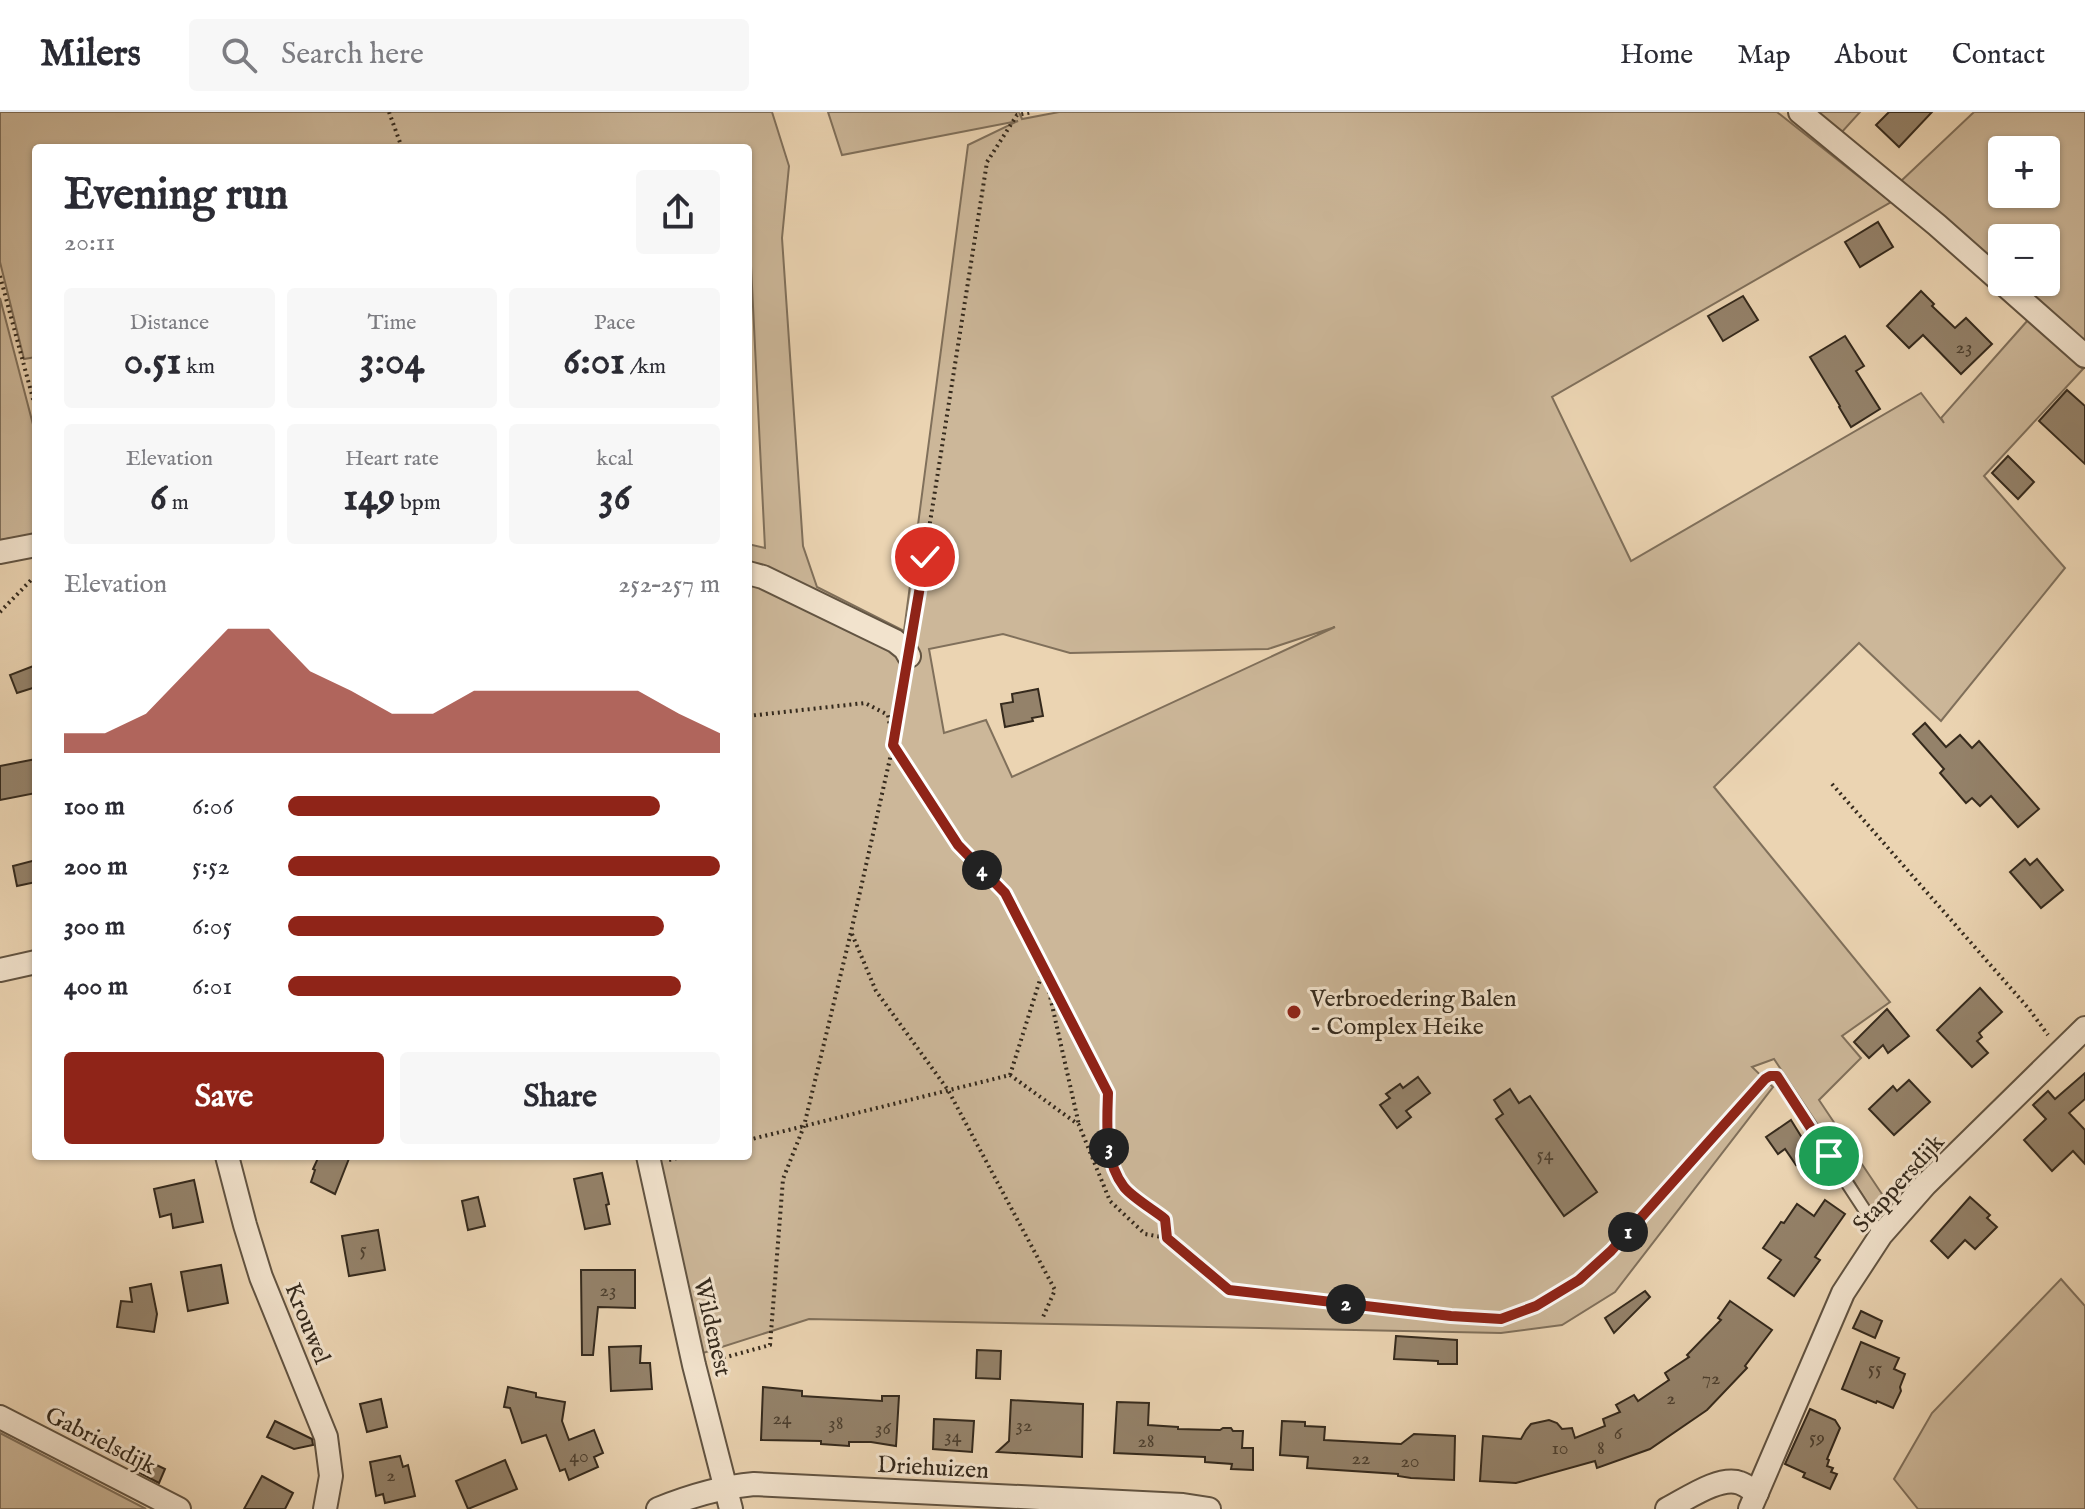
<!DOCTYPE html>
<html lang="en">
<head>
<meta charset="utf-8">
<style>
  :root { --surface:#fff; --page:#f7f7f7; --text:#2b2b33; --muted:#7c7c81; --line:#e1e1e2; --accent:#8f2418 }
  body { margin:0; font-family:"IM FELL English",serif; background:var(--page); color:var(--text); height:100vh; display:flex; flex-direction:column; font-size:30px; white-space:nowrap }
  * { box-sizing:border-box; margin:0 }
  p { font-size:26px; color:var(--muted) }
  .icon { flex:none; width:44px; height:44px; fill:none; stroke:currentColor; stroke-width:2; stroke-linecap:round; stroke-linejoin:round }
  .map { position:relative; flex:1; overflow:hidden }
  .panel { position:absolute; left:32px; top:32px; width:720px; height:1016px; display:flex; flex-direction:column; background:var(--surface); border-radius:8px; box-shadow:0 2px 6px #0004 }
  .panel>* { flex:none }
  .fabs { position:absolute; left:1988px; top:24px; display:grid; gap:16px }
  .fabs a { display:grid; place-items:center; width:72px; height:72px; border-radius:8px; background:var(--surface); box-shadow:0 2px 6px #0004; font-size:40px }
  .pin { position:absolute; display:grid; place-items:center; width:68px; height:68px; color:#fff; margin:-34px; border:4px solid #fff; border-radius:50%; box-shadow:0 2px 8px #0007 }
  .km { position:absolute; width:40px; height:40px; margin:-20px; border-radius:50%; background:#222; color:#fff; font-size:22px; line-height:40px; text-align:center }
  .round { display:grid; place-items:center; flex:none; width:84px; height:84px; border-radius:8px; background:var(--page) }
  .summary { display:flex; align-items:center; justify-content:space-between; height:136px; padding:0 32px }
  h1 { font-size:44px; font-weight:700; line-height:60px }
  .stats { display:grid; grid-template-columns:repeat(3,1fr); gap:12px; height:136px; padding:8px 32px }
  .stats div { display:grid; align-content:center; border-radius:8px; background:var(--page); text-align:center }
  .stats b { font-size:40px; font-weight:700 }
  .stats small { font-size:22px; font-weight:400 }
  .stats p { font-size:22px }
  .chart { height:224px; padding:16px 32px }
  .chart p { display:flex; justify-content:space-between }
  .chart svg { width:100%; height:144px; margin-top:8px; fill:var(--accent); opacity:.7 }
  .action { display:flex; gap:16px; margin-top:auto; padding:16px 32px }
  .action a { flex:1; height:92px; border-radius:8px; background:var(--accent); color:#fff; font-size:32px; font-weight:700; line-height:92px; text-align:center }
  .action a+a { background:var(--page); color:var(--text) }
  ul { padding:0 32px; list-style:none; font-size:26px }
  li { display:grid; grid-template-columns:128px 96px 1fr; align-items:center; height:60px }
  li i { height:20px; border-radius:10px; background:var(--accent) }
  header { display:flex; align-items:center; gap:48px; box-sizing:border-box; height:112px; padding:0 40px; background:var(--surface); border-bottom:2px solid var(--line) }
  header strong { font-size:38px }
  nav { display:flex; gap:44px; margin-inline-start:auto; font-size:28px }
  .search { width:560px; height:72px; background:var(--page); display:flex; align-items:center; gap:20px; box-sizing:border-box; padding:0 28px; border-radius:8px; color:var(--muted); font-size:30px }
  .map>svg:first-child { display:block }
  .green { fill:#ccb799; stroke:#80705b; stroke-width:2; fill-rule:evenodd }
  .building { fill:#94826a; stroke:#352a1d; stroke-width:2 }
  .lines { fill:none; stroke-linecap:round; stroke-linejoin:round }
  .service-casing { stroke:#625442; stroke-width:15 }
  .minor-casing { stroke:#625442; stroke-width:26 }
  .path { stroke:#352a1d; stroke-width:4; stroke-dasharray:2 4; stroke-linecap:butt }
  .service { stroke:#f2e3cd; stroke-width:11 }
  .minor { stroke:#f2e3cd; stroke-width:22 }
  .route-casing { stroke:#fff; stroke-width:16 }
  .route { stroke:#8f2418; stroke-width:10 }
  .poi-dot { fill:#8f2418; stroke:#f2e3cd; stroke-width:3 }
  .labels { text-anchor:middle; stroke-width:6; stroke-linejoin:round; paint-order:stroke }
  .number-label { font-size:20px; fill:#4d4030 }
  .poi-label { font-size:24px; fill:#352a1d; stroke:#f2e3cd; text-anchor:start }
  .street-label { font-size:24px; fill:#352a1d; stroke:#f2e3cd }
</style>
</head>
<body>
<header>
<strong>Milers</strong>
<div class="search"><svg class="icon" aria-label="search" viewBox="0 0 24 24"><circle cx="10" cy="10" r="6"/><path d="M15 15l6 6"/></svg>Search here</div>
<nav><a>Home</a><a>Map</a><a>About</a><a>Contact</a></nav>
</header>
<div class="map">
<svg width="2085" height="1397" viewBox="0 0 2085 1397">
  <rect width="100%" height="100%" fill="#ebd4b2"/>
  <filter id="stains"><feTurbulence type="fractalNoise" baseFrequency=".0025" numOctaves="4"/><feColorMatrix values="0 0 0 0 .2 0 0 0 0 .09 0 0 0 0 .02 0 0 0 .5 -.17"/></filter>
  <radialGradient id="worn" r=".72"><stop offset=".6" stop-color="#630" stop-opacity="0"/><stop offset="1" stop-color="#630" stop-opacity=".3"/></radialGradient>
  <g class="green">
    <path d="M0 0H772L789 54 782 126 803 434 817 475 904 519 968 33 1018 9 842 43 828 0H1019L1022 7 1059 0H1777L1891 90 1552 285 1631 449 1921 281 1944 311 1941 306 2028 208 2083 257 1984 364 2065 456 1941 609 1859 531 1714 675 1890 890 1842 924 1861 946 1819 988 1890 1094 1874 1102 1834 1037 1774 947 1752 955 1773 975 1615 1180 1562 1213 1501 1221 809 1207 700 1242 655 1044H748V432L765 436 750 134H748V36H36V245L24 247 0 150ZM1335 515 1012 665 986 608 944 621 929 537 1003 522 1070 541 1268 537Z"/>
    <path d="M1817 0H1860L1842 20Z"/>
    <path d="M1974 0H2085V235L2012 170H2046V126H2002V161L1900 70ZM2002 38H2046V82H2002Z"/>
    <path d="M0 186 36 324V422L0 428Z"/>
    <path d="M2061 1167 2085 1194V1397H1918L1894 1367 1932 1301Z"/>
    <path d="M0 1321 146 1397H0Z"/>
  </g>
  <g class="building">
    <path d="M1889 0H1932L1899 35 1876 13Z"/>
    <path d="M1878 110 1893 135 1860 155 1845 130Z"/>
    <path d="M1921 179 1934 192 1932 194 1955 216 1966 206 1992 232 1961 262 1923 223 1909 236 1887 214Z"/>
    <path d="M1743 184 1758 208 1723 229 1708 204Z"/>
    <path d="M1845 224 1864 254 1856 259 1880 297 1851 315 1839 295 1840 294 1810 245Z"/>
    <path d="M2067 278 2085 294V352L2039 309Z"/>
    <path d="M2008 344 2034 370 2018 387 1992 361Z"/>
    <path d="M36 553V575L17 581 10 563Z"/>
    <path d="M1038 577 1043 604 1032 606 1033 609 1005 615 1001 592 1013 590 1012 582Z"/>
    <path d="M1925 611 1946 635 1960 623 1972 636 1979 629 2039 697 2018 715 1991 684 1980 694 1972 686 1966 691 1940 661 1944 657 1913 622Z"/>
    <path d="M36 647V681L0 688V654Z"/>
    <path d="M2025 747 2030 753 2037 747 2063 778 2041 796 2010 760Z"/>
    <path d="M36 748V770L17 774 13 754Z"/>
    <path d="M1980 876 2002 900 1979 921 1982 925 1977 929 1988 941 1972 955 1937 918Z"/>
    <path d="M1887 897 1909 924 1888 941 1883 933 1869 946 1854 930Z"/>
    <path d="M2085 961V987L2069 1001 2085 1018V1052L2073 1039 2052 1059 2024 1028 2046 1007 2033 993 2048 979 2055 987Z"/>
    <path d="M1418 965 1430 981 1406 999 1411 1005 1397 1016 1380 993 1390 986 1386 982 1400 972 1403 976Z"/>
    <path d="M1909 968 1930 990 1894 1023 1869 997 1893 974 1897 979Z"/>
    <path d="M1510 977 1519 991 1530 984 1597 1080 1564 1104 1496 1007 1503 1002 1494 988Z"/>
    <path d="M1791 1008 1812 1042 1796 1053 1785 1037 1778 1042 1766 1025Z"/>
    <path d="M319 1044H350L335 1082 311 1070 315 1058 313 1057Z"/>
    <path d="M602 1061 609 1092 606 1093 610 1112 585 1117 574 1067Z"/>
    <path d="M194 1068 203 1110 173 1116 171 1102 160 1105 154 1077Z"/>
    <path d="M478 1085 485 1114 468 1118 462 1089Z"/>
    <path d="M1970 1085 1990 1103 1987 1106 1997 1115 1975 1137 1965 1128 1948 1146 1931 1129Z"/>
    <path d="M1825 1088 1845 1102 1815 1145 1820 1148 1794 1184 1768 1166 1781 1148 1763 1136 1781 1110 1784 1111 1797 1092 1814 1104Z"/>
    <path d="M378 1118 385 1158 349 1164 342 1124Z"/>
    <path d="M221 1153 228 1191 188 1199 181 1160Z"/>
    <path d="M581 1158H635V1196L598 1195 593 1243H582Z"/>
    <path d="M151 1172 157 1202 154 1220 117 1215 121 1189 132 1190 130 1176Z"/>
    <path d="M1645 1179 1650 1185 1614 1221 1605 1206Z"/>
    <path d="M1730 1189 1772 1218 1745 1254 1747 1256 1707 1298 1650 1337 1597 1356 1595 1349 1516 1371 1480 1369 1483 1324 1521 1327 1526 1318 1531 1312 1549 1308 1557 1311 1562 1317 1572 1316 1575 1326 1605 1314 1603 1307 1620 1300 1616 1293 1634 1283 1638 1289 1669 1268 1665 1261 1689 1245 1687 1243 1721 1208 1718 1206Z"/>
    <path d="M1861 1199 1882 1209 1875 1226 1853 1216Z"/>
    <path d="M1396 1224 1457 1228V1252H1438V1249L1394 1247Z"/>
    <path d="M1861 1230 1899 1246 1894 1257 1905 1262 1900 1275 1901 1279 1893 1296 1877 1289 1876 1291 1842 1277Z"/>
    <path d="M641 1234 640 1251H650L652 1277 611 1279 609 1235Z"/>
    <path d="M977 1238 1001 1239 1000 1267 976 1266Z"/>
    <path d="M508 1275 536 1281V1285L565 1290 562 1309 569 1328 594 1318 603 1341 594 1345 598 1355 569 1368 565 1357 560 1359 546 1323 522 1331 510 1296 504 1295Z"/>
    <path d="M763 1275 802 1279V1284L882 1289V1284H899L896 1334 871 1330H849V1334L821 1332V1329L761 1328Z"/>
    <path d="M381 1287 387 1315 367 1320 360 1292Z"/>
    <path d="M1011 1288 1083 1292 1082 1345 997 1340 1009 1329Z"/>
    <path d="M1117 1290 1149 1291 1148 1313 1178 1315V1317L1220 1318 1223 1316H1231L1233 1319H1243L1242 1336H1253V1358L1231 1357 1232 1352 1205 1350V1345L1114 1341Z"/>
    <path d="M1810 1297 1835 1308 1840 1316 1827 1347 1829 1348 1827 1354 1833 1356 1831 1360 1837 1362 1830 1377 1803 1365 1805 1361 1785 1352Z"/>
    <path d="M934 1307 974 1309 972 1340 933 1337Z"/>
    <path d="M275 1309 312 1327 313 1333 294 1337 267 1325Z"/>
    <path d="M1282 1309 1305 1310V1314L1325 1315 1324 1328 1401 1332 1414 1322 1455 1324 1454 1368 1411 1366 1398 1364V1362L1307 1356 1308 1345 1280 1343Z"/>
    <path d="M400 1344 403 1355 408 1353 415 1384 385 1391 383 1382 376 1384 370 1350Z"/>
    <path d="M146 1348 165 1357 159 1371 140 1361Z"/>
    <path d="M505 1348 517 1377 468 1397 456 1369Z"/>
    <path d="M262 1364 293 1381 285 1397H244Z"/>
  </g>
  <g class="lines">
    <g class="service-casing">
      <path id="service" d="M1765 967 1770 964H1777L1881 1123"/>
    </g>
    <g class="minor-casing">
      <g id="minor">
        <path d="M1800 0 1937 113 2085 244"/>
        <path d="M0 440 36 433"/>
        <path d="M748 461 763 465 895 529 905 537 909 544"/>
        <path d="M0 858 36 850"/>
        <path d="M227 1044 245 1113 261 1165 326 1325 331 1364 325 1397"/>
        <path d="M648 1044 694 1253 731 1397"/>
        <path d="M0 1305 179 1397"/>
        <path d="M658 1397C690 1384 720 1375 754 1372L1183 1393 1209 1397"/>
        <path d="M1667 1397C1685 1388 1720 1363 1740 1371 1746 1373 1752 1378 1757 1381"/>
        <path d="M1750 1397 1843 1181 1881 1123 1925 1073 2085 916"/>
      </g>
    </g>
    <g class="path">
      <path d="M389 0 402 36"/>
      <path d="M0 164 36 298"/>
      <path d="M0 500 36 463"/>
      <path d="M913 518 987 50 1017 3 1033 0"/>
      <path d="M748 604 865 591 888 603 893 633 958 733 1005 781 1108 981C1107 1013 1104 1049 1124 1075 1133 1086 1154 1098 1165 1107L1167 1126 1145 1122 1110 1089 1079 1013 1010 963 748 1028"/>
      <path d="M1832 672 2029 897 2048 923"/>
      <path d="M852 822 876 879 948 978 1055 1178 1043 1205"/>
      <path d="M1045 862 1079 1013"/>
      <path d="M1010 963 1044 855"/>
      <path d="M669 1048 686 1044"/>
      <path d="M1167 1126 1229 1178 1451 1204 1501 1207 1536 1194 1579 1168 1611 1139 1755 978"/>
      <path d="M712 1249 770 1233 783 1067 804 1014 851 820 893 633 906 562"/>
    </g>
    <use href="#service" class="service"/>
    <use href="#minor" class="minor"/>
  </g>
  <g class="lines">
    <g class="route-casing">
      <path id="route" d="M925 445 893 633 958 733 1005 781 1108 981C1107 1013 1104 1049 1124 1075 1133 1086 1154 1098 1165 1107L1167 1126 1229 1178 1451 1204 1501 1207 1536 1194 1579 1168 1611 1139 1765 967 1770 964H1777L1829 1044"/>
    </g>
    <use href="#route" class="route"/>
  </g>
  <circle class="poi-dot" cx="1294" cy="900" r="8"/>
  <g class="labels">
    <g class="number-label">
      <text x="1964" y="241">23</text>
      <text x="1545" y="1048">54</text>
      <text x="363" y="1143">5</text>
      <text x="608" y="1184">23</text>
      <text x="1875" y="1262">55</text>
      <text x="1711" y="1272">72</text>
      <text x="1671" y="1292">2</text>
      <text x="782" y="1312">24</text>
      <text x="836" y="1317">38</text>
      <text x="1024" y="1319">32</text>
      <text x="883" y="1322">36</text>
      <text x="1618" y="1327">6</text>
      <text x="953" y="1330">34</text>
      <text x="1817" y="1331">59</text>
      <text x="1146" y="1335">28</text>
      <text x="1560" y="1342">10</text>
      <text x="1601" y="1342">8</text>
      <text x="579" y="1350">40</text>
      <text x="1361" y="1352">22</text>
      <text x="1410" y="1355">20</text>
      <text x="391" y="1369">2</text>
    </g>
    <g class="poi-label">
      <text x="1310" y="894">Verbroedering Balen<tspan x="1310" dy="28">- Complex Heike</tspan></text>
    </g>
    <g class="street-label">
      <text transform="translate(1898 1071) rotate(-48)" y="8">Stappersdijk</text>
      <text transform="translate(308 1211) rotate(68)" y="8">Krouwel</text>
      <text transform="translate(713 1215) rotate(77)" y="8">Wildenest</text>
      <text transform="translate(101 1328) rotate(27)" y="8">Gabrielsdijk</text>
      <text transform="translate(933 1355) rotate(3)" y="8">Driehuizen</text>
    </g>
  </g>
  <rect width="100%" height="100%" filter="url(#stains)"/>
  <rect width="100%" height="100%" fill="url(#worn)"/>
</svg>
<div class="fabs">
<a>+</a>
<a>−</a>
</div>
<div class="pin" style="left:1829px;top:1044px;background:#1e9e55"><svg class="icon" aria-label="arrive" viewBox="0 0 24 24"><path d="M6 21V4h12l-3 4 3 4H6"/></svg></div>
<div class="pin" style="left:925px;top:445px;background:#d93025"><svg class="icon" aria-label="check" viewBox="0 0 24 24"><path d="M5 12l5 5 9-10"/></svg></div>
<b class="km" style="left:1628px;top:1120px">1</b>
<b class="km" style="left:1346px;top:1192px">2</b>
<b class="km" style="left:1109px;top:1036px">3</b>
<b class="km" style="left:982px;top:758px">4</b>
<section class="panel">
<div class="summary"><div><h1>Evening run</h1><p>20:11</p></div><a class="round"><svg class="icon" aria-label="share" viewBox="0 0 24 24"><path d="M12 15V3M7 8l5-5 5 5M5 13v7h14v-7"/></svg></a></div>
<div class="stats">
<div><p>Distance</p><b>0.51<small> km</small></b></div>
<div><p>Time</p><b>3:04</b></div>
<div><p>Pace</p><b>6:01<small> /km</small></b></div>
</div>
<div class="stats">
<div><p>Elevation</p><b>6<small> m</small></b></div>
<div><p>Heart rate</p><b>149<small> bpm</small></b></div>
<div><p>kcal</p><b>36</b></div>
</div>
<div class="chart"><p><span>Elevation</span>252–257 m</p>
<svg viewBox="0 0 160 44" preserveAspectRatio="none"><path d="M0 44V38L10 38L20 32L30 19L40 6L50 6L60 19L70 25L80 32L90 32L100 25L110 25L120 25L130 25L140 25L150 32L160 38V44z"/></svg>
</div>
<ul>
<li><b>100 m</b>6:06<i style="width:86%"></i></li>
<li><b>200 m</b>5:52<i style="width:100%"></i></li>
<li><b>300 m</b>6:05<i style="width:87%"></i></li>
<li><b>400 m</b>6:01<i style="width:91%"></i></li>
</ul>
<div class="action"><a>Save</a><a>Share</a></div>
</section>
</div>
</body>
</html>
